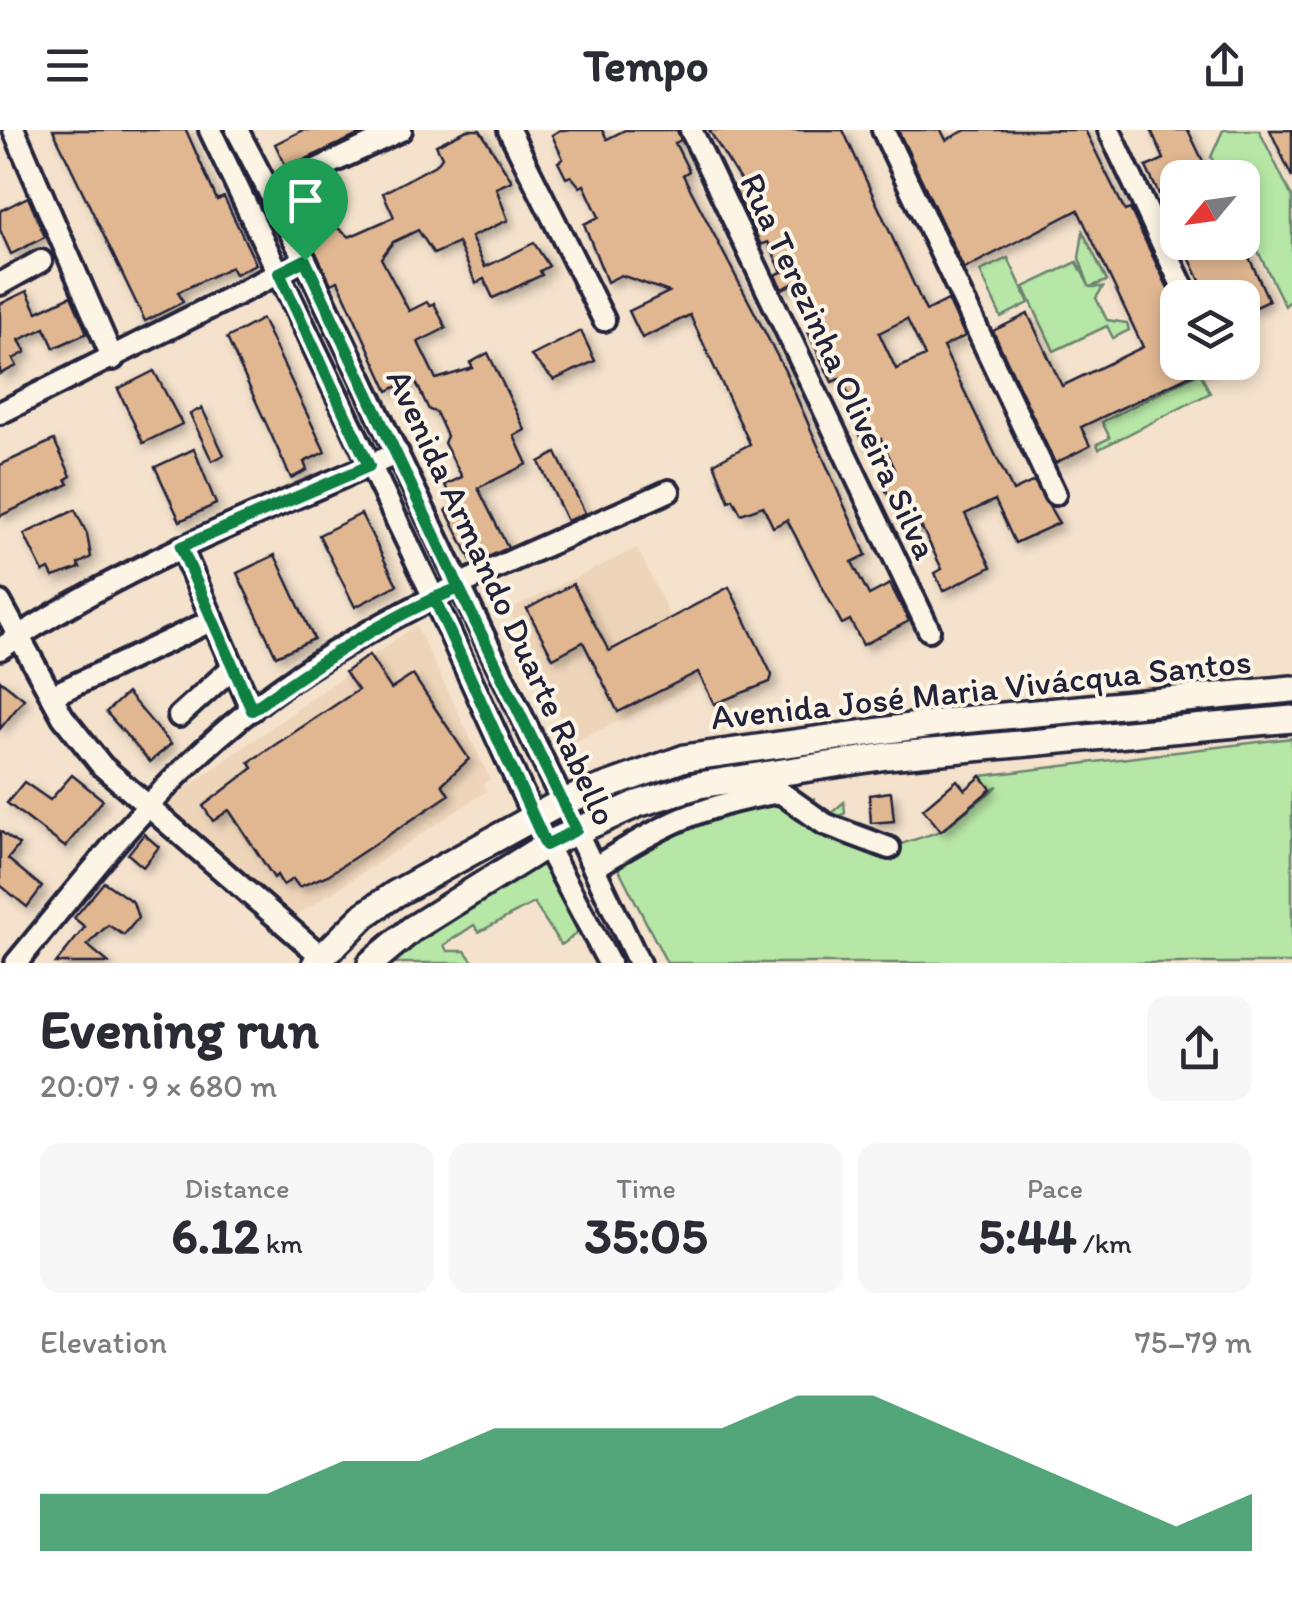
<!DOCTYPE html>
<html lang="en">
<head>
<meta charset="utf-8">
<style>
  :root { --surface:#fff; --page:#f7f7f7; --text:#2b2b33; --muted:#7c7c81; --accent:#0b8043 }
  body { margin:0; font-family:Itim,sans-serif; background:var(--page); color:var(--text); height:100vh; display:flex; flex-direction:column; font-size:38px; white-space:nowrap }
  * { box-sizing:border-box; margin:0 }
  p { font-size:32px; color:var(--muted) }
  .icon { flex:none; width:55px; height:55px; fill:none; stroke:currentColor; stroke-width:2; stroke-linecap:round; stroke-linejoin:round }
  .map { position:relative; height:833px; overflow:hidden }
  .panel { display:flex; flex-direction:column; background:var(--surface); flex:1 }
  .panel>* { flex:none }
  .needle { width:65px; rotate:241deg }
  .buttons { position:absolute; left:1160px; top:30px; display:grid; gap:20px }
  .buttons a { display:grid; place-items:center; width:100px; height:100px; border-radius:20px; background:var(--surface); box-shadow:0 5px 15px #0003; font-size:50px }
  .pin { position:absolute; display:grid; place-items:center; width:85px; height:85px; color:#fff; margin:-102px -42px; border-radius:50% 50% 50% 0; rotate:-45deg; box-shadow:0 0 10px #0007 }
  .pin .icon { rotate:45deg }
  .round { display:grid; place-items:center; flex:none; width:105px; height:105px; border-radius:20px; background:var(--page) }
  .overview { display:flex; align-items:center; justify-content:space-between; height:170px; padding:0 40px }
  h1 { font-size:55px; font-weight:700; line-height:75px }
  .stats { display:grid; grid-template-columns:repeat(3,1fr); gap:15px; height:170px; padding:10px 40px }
  .stats div { display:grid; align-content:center; border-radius:20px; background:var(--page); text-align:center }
  .stats b { font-size:50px; font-weight:700 }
  .stats small { font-size:28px; font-weight:400 }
  .stats p { font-size:28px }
  .chart { height:280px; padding:20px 40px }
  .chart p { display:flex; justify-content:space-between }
  .chart svg { width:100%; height:180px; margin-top:10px; fill:var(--accent); opacity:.7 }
  header { display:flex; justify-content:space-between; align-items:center; height:130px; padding:0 40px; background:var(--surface); font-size:45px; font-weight:700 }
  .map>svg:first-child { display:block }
  .built { fill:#eed5ba }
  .green { fill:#b7e7a6; stroke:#6c8470; stroke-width:2.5 }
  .building { fill:#e0b791; stroke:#22223b; stroke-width:2.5; fill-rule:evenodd; filter:url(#shadow) }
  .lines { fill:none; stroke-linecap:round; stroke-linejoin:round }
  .minor-casing { stroke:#22223b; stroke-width:28 }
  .major-casing { stroke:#22223b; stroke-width:32 }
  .minor { stroke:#fcf5e5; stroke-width:20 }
  .major { stroke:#fcf5e5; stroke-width:25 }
  .route-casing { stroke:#fff; stroke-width:20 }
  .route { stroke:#0b8043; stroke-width:12 }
  .labels { text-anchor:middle; stroke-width:8; stroke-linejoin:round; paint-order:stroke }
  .street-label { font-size:35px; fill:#22223b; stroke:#fcf5e5 }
</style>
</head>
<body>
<header><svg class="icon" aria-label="menu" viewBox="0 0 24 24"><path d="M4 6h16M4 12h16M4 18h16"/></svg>Tempo<svg class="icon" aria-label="share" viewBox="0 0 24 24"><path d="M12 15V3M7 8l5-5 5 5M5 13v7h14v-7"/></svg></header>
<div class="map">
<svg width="1292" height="833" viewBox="0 0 1292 833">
  <defs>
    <filter id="shadow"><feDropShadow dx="5" dy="5" stdDeviation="5" flood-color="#0004"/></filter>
  </defs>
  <rect width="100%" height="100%" fill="#f4e2cc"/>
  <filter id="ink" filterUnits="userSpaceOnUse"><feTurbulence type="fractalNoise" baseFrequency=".01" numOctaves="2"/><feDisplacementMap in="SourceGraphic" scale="20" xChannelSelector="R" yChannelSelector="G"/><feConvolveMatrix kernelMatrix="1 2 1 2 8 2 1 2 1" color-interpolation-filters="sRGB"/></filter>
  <g filter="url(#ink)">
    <g class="built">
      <path d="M637 418 702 551 573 613 509 480Z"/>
      <path d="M416 495 490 649 483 654 487 661 287 792 161 676Z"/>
    </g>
    <g class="green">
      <path d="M1223 0H1259L1292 67V169L1285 176 1243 91 1242 48 1221 47 1211 27Z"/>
      <path d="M1083 102 1107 151 1089 157H1103L1096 168 1107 190 1127 193 1129 200 1113 208 1107 196 1054 221 1024 157 1077 132 1089 156 1079 128Z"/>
      <path d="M1008 128 1029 173 1001 187 980 141Z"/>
      <path d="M1200 242 1210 263 1099 319 1097 314 1110 308 1102 292Z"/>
      <path d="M1292 608V833H667L608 718 747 668 802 674 816 668 810 674 828 686 844 672 845 683 836 689 889 718 941 701 998 656 991 659 981 646Z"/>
      <path d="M539 731 552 735 588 794C577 800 571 810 561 815L534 773 479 802 474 795 444 815 447 821H465L474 833H390L419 809Z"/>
    </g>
    <g class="building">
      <path d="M53 0H186L217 70 224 67 256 134 235 144 231 137 178 162 183 172 145 191Z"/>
      <path d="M303 0H369L287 38 275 14Z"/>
      <path d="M467 0H480L512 51 496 58 508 90 471 107 485 137 534 113 549 136 540 141 542 145 493 168 484 149 476 153 458 113 434 124 418 100 393 112 381 128 409 181 427 172 430 176 434 173 446 198 418 212 436 249 473 238 470 233 488 223 525 300 514 306 527 334 478 358 508 418 473 434 446 380 455 376 445 355 462 347 444 313 447 306 436 282 429 280 414 248 388 261 338 151 331 154 302 94 320 84 349 107 394 87 383 63 437 34 442 27 436 15Z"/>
      <path d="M560 0H602L607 9 625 0H677L681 10 675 13 689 41 683 45 785 241 866 425 852 432 869 465 890 454 909 491 863 515 850 490 842 494 787 390 773 397 763 376 741 384 733 369 729 371 714 333 750 314 690 185 642 208 629 181 669 162 621 145 607 152 584 94 599 87 584 55 580 57 571 46 566 48 558 32 563 29 552 5Z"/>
      <path d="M709 0H843L926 181 948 170 965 206 943 217 1013 361 1034 351 1059 393 1015 413 995 370 965 384 991 437 943 461 935 443 942 439 922 398 906 405 880 347 895 339 881 309 866 317 855 295 861 292 841 248 832 252 808 202 828 192 814 162 802 168 795 153 782 159 775 145 782 142 768 112 761 115 733 56 741 52ZM907 189 925 226 896 239 879 203Z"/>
      <path d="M898 0H941L946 10 966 0H1085L1125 81 1130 79 1178 179V232H1218L1081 297 1090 316 1055 333 993 201 1028 184 1062 256 1143 217 1078 80 964 139Z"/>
      <path d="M1151 0H1188L1211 48H1178V104L1146 37 1164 29Z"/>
      <path d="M1270 0H1292V47Z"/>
      <path d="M28 67 45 107 11 124 0 100V81Z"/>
      <path d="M1182 112H1242L1269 171 1250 180 1247 174 1242 177V168H1208Z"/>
      <path d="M27 161 37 182 71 166 87 203 54 218 45 198 19 210 26 222 13 229 17 236 0 244V174Z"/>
      <path d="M262 189 325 322 304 332 307 340 291 348 227 208Z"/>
      <path d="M581 201 595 231 554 250 531 226Z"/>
      <path d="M154 241 182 294 143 313 118 259Z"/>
      <path d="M202 278 224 325 212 331 190 284Z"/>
      <path d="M54 310 71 346 66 349 69 354 0 386V335Z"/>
      <path d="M194 319 216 374 180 391 155 337Z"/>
      <path d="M556 323 585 383 567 391 539 332Z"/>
      <path d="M75 380 87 404 91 427 78 434 80 438 53 447 49 439 43 442 24 404Z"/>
      <path d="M361 384 397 455 355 477 319 405Z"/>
      <path d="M275 425 314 509 276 526 237 443Z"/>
      <path d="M573 454 609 521 729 457 772 545 770 552 714 574 698 542 618 582 583 512 553 528 527 479Z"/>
      <path d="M369 525 391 559 413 545 469 629 442 654 449 665 431 677 328 745 299 757 293 749 283 755 277 745 274 748 229 680 213 691 203 676 253 638 249 632 358 560 345 542Z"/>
      <path d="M0 550 24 569 0 599Z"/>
      <path d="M127 563 171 614 150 632 106 582Z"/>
      <path d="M72 645 103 670 65 717 7 673 24 652 50 670Z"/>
      <path d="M981 646 991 659 941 701 923 679 957 650 965 660Z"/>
      <path d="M891 662 894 691 871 693 869 665Z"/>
      <path d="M0 701 19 715 8 729 42 757 27 777 0 755Z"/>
      <path d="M144 704 159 717 143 737 128 724Z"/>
      <path d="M104 752 133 772 138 788 124 805 108 795 87 815 109 833H56L85 797 74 788Z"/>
    </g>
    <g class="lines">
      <g class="minor-casing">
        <g id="minor">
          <path d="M14 0 113 229"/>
          <path d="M210 0 434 468 546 715 609 833"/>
          <path d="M237 0 305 130 639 833"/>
          <path d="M509 0 604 190"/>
          <path d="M691 0 929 500"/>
          <path d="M883 0 1055 364"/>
          <path d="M1109 0 1188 168"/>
          <path d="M269 62 401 0"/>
          <path d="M0 154 41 131"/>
          <path d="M0 283 289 138"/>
          <path d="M181 417 252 580"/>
          <path d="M0 472 63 587 102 636 321 826"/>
          <path d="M0 519C122 435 262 383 398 323"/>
          <path d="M51 566 213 490"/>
          <path d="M179 586 233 537"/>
          <path d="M594 738C663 694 699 676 780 662L825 694 889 718"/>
          <path d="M16 833C81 755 142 674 218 607 348 492 513 432 669 361"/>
        </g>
      </g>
      <g class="major-casing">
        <g id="major">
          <path d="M316 833 366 784 395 764 562 672 685 628 961 590 1292 559"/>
          <path d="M371 833 412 799 546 715 637 674 699 655 887 626 1292 589"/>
        </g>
      </g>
      <use href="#minor" class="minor"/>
      <use href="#major" class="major"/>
    </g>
  </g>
  <g class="lines" filter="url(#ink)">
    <g class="route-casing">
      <path id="route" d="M305 130 279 143 369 336 181 417 252 580C319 532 383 489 459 458L576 700 546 715 434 468 459 458 305 130"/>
    </g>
    <use href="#route" class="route"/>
  </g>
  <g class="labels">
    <g class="street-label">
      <text transform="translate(839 236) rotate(65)" y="12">Rua Terezinha Oliveira Silva</text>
      <text transform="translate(502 467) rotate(65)" y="12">Avenida Armando Duarte Rabello</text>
      <text transform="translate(981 559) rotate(-6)" y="12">Avenida José Maria Vivácqua Santos</text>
    </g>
  </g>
</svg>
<div class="buttons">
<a><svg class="needle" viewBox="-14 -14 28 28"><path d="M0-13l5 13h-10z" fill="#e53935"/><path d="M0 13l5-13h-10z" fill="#7c7c81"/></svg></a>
<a><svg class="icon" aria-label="layers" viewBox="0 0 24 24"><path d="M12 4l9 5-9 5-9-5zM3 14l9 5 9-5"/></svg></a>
</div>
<div class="pin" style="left:305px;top:130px;background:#1e9e55"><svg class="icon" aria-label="arrive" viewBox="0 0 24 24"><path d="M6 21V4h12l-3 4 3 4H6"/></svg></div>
</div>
<section class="panel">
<div class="overview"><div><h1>Evening run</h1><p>20:07 · 9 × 680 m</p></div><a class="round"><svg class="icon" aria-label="share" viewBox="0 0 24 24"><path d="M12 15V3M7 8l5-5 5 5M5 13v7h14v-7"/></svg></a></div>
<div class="stats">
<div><p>Distance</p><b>6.12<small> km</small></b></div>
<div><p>Time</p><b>35:05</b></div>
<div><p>Pace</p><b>5:44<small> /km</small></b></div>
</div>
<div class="chart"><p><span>Elevation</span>75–79 m</p>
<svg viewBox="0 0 160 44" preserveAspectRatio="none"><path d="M0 44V30L10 30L20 30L30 30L40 22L50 22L60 14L70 14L80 14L90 14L100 6L110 6L120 14L130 22L140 30L150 38L160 30V44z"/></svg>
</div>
</section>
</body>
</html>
